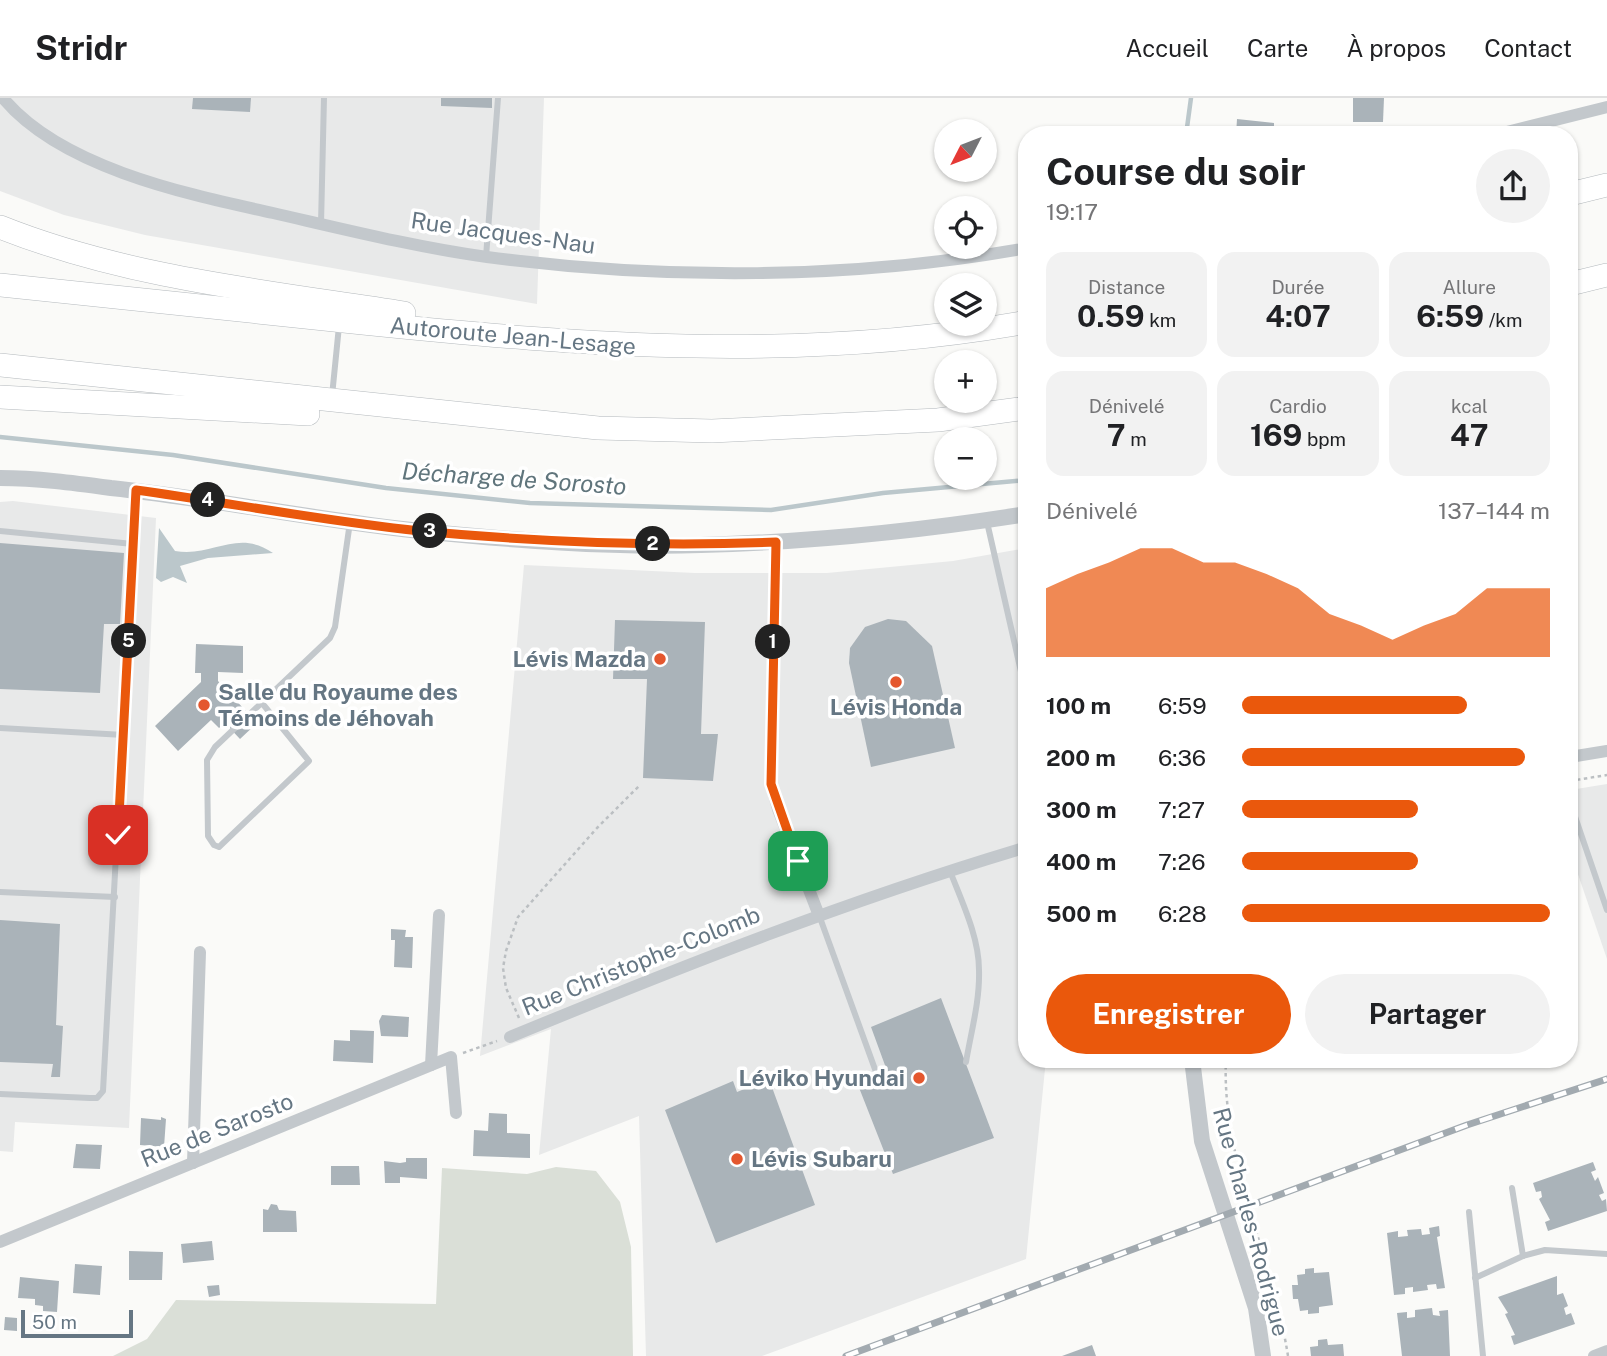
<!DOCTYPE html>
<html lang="fr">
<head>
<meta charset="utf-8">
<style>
  :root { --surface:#fff; --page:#f2f2f2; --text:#202124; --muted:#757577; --line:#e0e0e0; --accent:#ea580c }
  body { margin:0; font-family:"Public Sans",sans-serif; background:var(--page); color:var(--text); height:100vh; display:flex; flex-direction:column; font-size:26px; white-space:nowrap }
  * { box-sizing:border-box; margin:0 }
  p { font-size:23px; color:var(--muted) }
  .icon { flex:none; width:38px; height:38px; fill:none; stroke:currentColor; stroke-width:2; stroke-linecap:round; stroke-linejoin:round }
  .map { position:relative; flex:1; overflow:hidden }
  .side { position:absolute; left:1018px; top:28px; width:560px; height:942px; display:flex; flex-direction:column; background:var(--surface); border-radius:28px; box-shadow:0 2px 5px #0004 }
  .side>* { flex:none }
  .needle { width:46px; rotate:228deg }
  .controls { position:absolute; left:934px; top:21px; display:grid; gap:14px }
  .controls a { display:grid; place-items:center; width:63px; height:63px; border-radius:50%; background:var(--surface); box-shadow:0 2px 5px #0004; font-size:35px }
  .scale { position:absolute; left:21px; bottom:18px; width:112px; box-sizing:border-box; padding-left:7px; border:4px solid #657683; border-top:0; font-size:19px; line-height:24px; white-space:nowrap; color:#657683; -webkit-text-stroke:5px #fff; paint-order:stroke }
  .pin { position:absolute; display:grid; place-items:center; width:60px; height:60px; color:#fff; margin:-30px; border-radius:14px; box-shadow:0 4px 10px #0006 }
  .km { position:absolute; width:35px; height:35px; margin:-18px; border-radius:50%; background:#222; color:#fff; font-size:19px; line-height:35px; text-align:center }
  .round { display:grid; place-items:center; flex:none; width:74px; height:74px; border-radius:37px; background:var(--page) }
  .headline { display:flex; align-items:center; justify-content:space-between; height:119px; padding:0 28px }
  h1 { font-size:38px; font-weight:700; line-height:52px }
  .stats { display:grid; grid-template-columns:repeat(3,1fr); gap:10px; height:119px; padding:7px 28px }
  .stats div { display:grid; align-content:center; border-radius:18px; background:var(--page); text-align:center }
  .stats b { font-size:30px; font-weight:700 }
  .stats small { font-size:19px; font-weight:400 }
  .stats p { font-size:19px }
  .chart { height:196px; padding:14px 28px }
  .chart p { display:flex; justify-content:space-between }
  .chart svg { width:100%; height:126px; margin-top:7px; fill:var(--accent); opacity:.7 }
  .button { display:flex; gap:14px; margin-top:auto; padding:14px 28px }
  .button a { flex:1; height:80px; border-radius:42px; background:var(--accent); color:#fff; font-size:28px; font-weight:700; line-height:80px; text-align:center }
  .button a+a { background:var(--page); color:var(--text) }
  ul { padding:0 28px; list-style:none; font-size:23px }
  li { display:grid; grid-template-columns:112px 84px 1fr; align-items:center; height:52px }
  li i { height:18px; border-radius:9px; background:var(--accent) }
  header { display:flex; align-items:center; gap:42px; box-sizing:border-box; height:98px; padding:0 35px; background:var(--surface); border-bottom:2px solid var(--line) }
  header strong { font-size:33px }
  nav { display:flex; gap:38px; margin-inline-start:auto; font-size:24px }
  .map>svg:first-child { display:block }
  .built { fill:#e8e9e9 }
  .green { fill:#dadfd7 }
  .water { fill:#bbc7cb }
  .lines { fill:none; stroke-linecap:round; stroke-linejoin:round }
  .stream { stroke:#bbc7cb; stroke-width:4.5 }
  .building { fill:#aab3b9 }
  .motorway-casing { stroke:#b4b9bd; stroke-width:24 }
  .path { stroke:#bbbfc2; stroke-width:2.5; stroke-dasharray:3.5 3.5; stroke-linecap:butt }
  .service { stroke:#c3c8cc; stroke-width:6 }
  .minor { stroke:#c3c8cc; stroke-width:12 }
  .tertiary { stroke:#c3c8cc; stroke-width:16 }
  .motorway { stroke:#fff; stroke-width:23 }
  .rail-casing { stroke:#a2aab0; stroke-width:7 }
  .rail { stroke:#fff; stroke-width:4.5; stroke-dasharray:13; stroke-linecap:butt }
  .route-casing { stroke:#fff; stroke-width:14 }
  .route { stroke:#ea580c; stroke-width:9 }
  .poi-dot { fill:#e4572e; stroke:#fff; stroke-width:2.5 }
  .labels { text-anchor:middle; stroke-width:7; stroke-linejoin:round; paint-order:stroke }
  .street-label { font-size:23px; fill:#657683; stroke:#fff }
  .poi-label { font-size:23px; font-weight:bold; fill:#657683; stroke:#fff; text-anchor:end }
  .water-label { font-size:24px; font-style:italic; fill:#60757c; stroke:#fff }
</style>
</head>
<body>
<header>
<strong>Stridr</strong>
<nav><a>Accueil</a><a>Carte</a><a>À propos</a><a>Contact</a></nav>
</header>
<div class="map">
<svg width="1607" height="1258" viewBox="0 0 1607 1258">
  <rect width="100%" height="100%" fill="#fafaf8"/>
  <g class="built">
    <path d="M0 0H544L537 206 145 137 64 117 0 93Z"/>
    <path d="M13 403 156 420 129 1030 15 1024 13 1054 0 1053V404Z"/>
    <path d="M1027 450V961H1046L1026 1161 762 1258H646L639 1018 539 1057 551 931 480 958 524 467 695 475H827L953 463Z"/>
    <path d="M1607 686V861L1570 753V692Z"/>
  </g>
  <path class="green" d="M556 1069 596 1073 620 1104 631 1149 633 1258H113L147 1241 176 1202 436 1206 442 1070 527 1076Z"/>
  <path class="water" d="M159 430 175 453C212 460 237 430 273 455L208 460 180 468 187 485 173 479 161 484 156 480Z"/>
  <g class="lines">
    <g class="stream">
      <path d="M1186 37 1191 0"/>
      <path d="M0 339 173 357 386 390 530 405 771 412 883 395 1027 382"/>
    </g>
  </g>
  <g class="building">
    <path d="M193 0H251L250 14 192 11Z"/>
    <path d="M441 0H492V10L441 8Z"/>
    <path d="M1353 0H1384L1383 24H1353Z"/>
    <path d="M1237 21 1274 25V37H1236Z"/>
    <path d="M0 445 124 455 120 526H104L100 595 0 591Z"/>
    <path d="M888 521 906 523 932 548 955 650 871 669 849 565 850 550 865 529Z"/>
    <path d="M615 522 705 524 701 636H718L713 683 643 680 647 581H613Z"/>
    <path d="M196 546 243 548V575L218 574V583L257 625 240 641 225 625 219 630 211 622 178 653 155 628 201 584V575H195Z"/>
    <path d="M0 822 60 826 56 927 63 928 60 979H51L53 966 0 964Z"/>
    <path d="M391 831 406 832 405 839H413L412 870 394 869 395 842H391Z"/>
    <path d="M941 900 994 1040 893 1076 856 982 886 970 871 929Z"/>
    <path d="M382 917 409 919 408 939 381 938 379 923Z"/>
    <path d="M350 932 374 933 373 965 333 963 334 942 350 943Z"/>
    <path d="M769 981 815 1107 716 1145 665 1012 733 983 737 994Z"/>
    <path d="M489 1015 507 1016V1035L530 1036V1060L473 1058 474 1032 488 1033Z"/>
    <path d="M161 1019 166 1021 164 1049 140 1047 141 1020 161 1022Z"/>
    <path d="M76 1046 102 1047 100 1071 73 1070Z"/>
    <path d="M406 1060H427V1081L400 1079V1085H385L384 1063 400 1065 406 1064Z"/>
    <path d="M1593 1064 1596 1072 1591 1074 1595 1083 1598 1079 1604 1095 1599 1097 1602 1103 1606 1101 1607 1113 1548 1133 1545 1124 1550 1122 1539 1101 1542 1099 1541 1093 1536 1094 1533 1085Z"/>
    <path d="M331 1068H359L360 1087H331Z"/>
    <path d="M271 1106 277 1107 279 1112 296 1113 297 1134H263V1111L268 1112Z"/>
    <path d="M1439 1128 1440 1138 1437 1139 1445 1190 1437 1191 1436 1186 1427 1187 1428 1192 1413 1194V1189L1405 1190V1196L1394 1197 1387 1135 1398 1133V1139L1408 1138 1407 1132 1421 1131 1422 1137 1430 1136 1429 1130Z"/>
    <path d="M212 1143 214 1162 183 1165 181 1146Z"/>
    <path d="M129 1153 163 1154 162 1182H129Z"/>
    <path d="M75 1166 102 1168 100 1197 73 1195Z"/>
    <path d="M1314 1170V1175L1329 1174 1333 1207 1319 1209V1215L1308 1216V1212L1300 1213 1298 1201H1293L1292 1187H1298L1297 1177 1305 1176V1171Z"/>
    <path d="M1557 1178V1197L1563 1195 1568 1208 1564 1210 1566 1217 1571 1215 1575 1226 1514 1247 1511 1238 1515 1237 1505 1216 1508 1215 1498 1199Z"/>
    <path d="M20 1179 59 1183 57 1214 43 1213V1208L35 1207V1201L18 1200Z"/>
    <path d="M219 1187 220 1197 209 1199 207 1188Z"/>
    <path d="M1432 1210 1433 1217 1440 1218 1439 1213 1448 1212 1450 1258H1402L1397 1215 1407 1214V1220L1415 1219V1212Z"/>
    <path d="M5 1219 17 1220V1233L4 1232Z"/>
    <path d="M1327 1241 1328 1247 1343 1246 1344 1258H1311L1310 1249 1318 1248V1242Z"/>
    <path d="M1092 1247 1096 1258H1062Z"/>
  </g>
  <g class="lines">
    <g class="motorway-casing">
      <g id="motorway">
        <path d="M1570 96 1607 87"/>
        <path d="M0 129C127 180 270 194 404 215"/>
        <path d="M1570 186 1607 177"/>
        <path d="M0 187C121 200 242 213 363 225 587 248 804 264 1027 224"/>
        <path d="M0 267 598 330 712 333 938 322 1027 310"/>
        <path d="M0 299 308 316"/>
      </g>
    </g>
    <g class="path">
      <path d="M1570 683 1607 677"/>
      <path d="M519 920 506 890 503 870 506 853 518 819 597 730 639 688"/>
      <path d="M463 955 497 943"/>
      <path d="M1226 961C1221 1060 1273 1161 1288 1258"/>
    </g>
    <g class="service">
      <path d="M321 126 324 0"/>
      <path d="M486 159 498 0"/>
      <path d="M332 298 339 228"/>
      <path d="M987 424 1027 600"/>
      <path d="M0 433 133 446"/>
      <path d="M262 605 309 663 219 749 214 747 208 738 207 662 215 649 330 540 335 529 350 424"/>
      <path d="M0 630 124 637"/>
      <path d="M1570 704 1607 812"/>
      <path d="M950 773C962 804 979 839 979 872 980 903 971 934 966 964"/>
      <path d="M0 794 115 799"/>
      <path d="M819 817 876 974"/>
      <path d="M0 996 90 1000H97L103 993 136 394"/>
      <path d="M1469 1114 1483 1258"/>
      <path d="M1523 1158 1545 1152 1607 1156"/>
      <path d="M1475 1180 1523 1158 1512 1090"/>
    </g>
    <g class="minor">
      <path d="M3 0C61 70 187 96 273 115 343 131 415 149 487 159 663 182 852 182 1027 150"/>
      <path d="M1495 37 1607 9"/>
      <path d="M776 444 771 686 778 711 818 815"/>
      <path d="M1570 659 1607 653"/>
      <path d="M510 939C682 868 849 802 1027 749"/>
      <path d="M431 967 439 817"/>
      <path d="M193 1065 200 854"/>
      <path d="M0 1144 451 959 456 1015"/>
      <path d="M1594 1258 1607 1253"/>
    </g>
    <g class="tertiary">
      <path d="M0 380C37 380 74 385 111 390 214 401 317 422 420 433 512 442 608 450 701 447 810 444 919 433 1027 416"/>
      <path d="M1192 961 1202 1043 1256 1210 1263 1258"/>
    </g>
    <use href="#motorway" class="motorway"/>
    <g class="rail-casing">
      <path id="rail" d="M846 1258 1467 1027 1607 981"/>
    </g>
    <use href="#rail" class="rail"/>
  </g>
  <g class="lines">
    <g class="route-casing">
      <path id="route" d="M118 737 136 392C230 405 325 423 420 433 539 444 657 449 776 444L771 686 798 763"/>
    </g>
    <use href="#route" class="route"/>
  </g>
  <g class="poi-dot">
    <circle cx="660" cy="561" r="7"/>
    <circle cx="896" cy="584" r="7"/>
    <circle cx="204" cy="607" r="7"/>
    <circle cx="919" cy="980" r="7"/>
    <circle cx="737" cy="1061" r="7"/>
  </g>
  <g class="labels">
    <g class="street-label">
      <text transform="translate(503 135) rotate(8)" y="8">Rue Jacques-Nau</text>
      <text transform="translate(513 238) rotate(5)" y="8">Autoroute Jean-Lesage</text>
      <text transform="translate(641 863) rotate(-22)" y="8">Rue Christophe-Colomb</text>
      <text transform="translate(217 1032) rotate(-22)" y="8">Rue de Sarosto</text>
      <text transform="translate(1251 1124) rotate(75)" y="8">Rue Charles-Rodrigue</text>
    </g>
    <g class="poi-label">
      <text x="646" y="569">Lévis Mazda</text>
      <text x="218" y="602" text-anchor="start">Salle du Royaume des<tspan x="218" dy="26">Témoins de Jéhovah</tspan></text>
      <text x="896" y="617" text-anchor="middle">Lévis Honda</text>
      <text x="905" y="988">Léviko Hyundai</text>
      <text x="751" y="1069" text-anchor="start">Lévis Subaru</text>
    </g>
    <g class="water-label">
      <text transform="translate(514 381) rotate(4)" y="8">Décharge de Sorosto</text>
    </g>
  </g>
</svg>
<div class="controls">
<a><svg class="needle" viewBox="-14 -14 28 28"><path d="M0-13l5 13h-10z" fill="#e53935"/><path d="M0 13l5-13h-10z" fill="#757577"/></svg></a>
<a><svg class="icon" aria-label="locate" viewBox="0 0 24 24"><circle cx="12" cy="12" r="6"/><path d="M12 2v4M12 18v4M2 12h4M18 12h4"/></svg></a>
<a><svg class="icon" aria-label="layers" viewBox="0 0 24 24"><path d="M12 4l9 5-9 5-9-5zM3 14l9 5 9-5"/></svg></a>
<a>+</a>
<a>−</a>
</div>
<div class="scale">50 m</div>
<div class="pin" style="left:798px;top:763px;background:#1e9e55"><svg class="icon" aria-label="arrive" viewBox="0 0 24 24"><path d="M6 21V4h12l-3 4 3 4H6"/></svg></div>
<div class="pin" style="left:118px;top:737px;background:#d93025"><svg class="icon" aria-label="check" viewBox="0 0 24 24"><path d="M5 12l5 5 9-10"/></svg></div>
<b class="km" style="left:773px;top:544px">1</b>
<b class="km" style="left:653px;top:446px">2</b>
<b class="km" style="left:430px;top:433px">3</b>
<b class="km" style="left:208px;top:402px">4</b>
<b class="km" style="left:129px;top:543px">5</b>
<section class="side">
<div class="headline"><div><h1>Course du soir</h1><p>19:17</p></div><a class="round"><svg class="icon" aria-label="share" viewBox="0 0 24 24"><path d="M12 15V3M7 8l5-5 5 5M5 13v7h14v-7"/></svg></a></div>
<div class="stats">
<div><p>Distance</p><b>0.59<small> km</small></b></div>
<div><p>Durée</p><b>4:07</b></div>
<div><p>Allure</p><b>6:59<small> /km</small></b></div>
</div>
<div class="stats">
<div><p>Dénivelé</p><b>7<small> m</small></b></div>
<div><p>Cardio</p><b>169<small> bpm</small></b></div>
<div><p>kcal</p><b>47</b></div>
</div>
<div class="chart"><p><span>Dénivelé</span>137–144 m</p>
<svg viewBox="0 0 160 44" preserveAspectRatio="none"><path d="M0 44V20L10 15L20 11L30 6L40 6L50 11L60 11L70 15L80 20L90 29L100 33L110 38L120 33L130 29L140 20L150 20L160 20V44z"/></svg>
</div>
<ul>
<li><b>100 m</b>6:59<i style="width:73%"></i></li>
<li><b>200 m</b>6:36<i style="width:92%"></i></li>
<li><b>300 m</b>7:27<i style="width:57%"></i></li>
<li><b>400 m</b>7:26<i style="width:57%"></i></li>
<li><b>500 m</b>6:28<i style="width:100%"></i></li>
</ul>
<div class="button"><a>Enregistrer</a><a>Partager</a></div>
</section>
</div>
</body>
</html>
